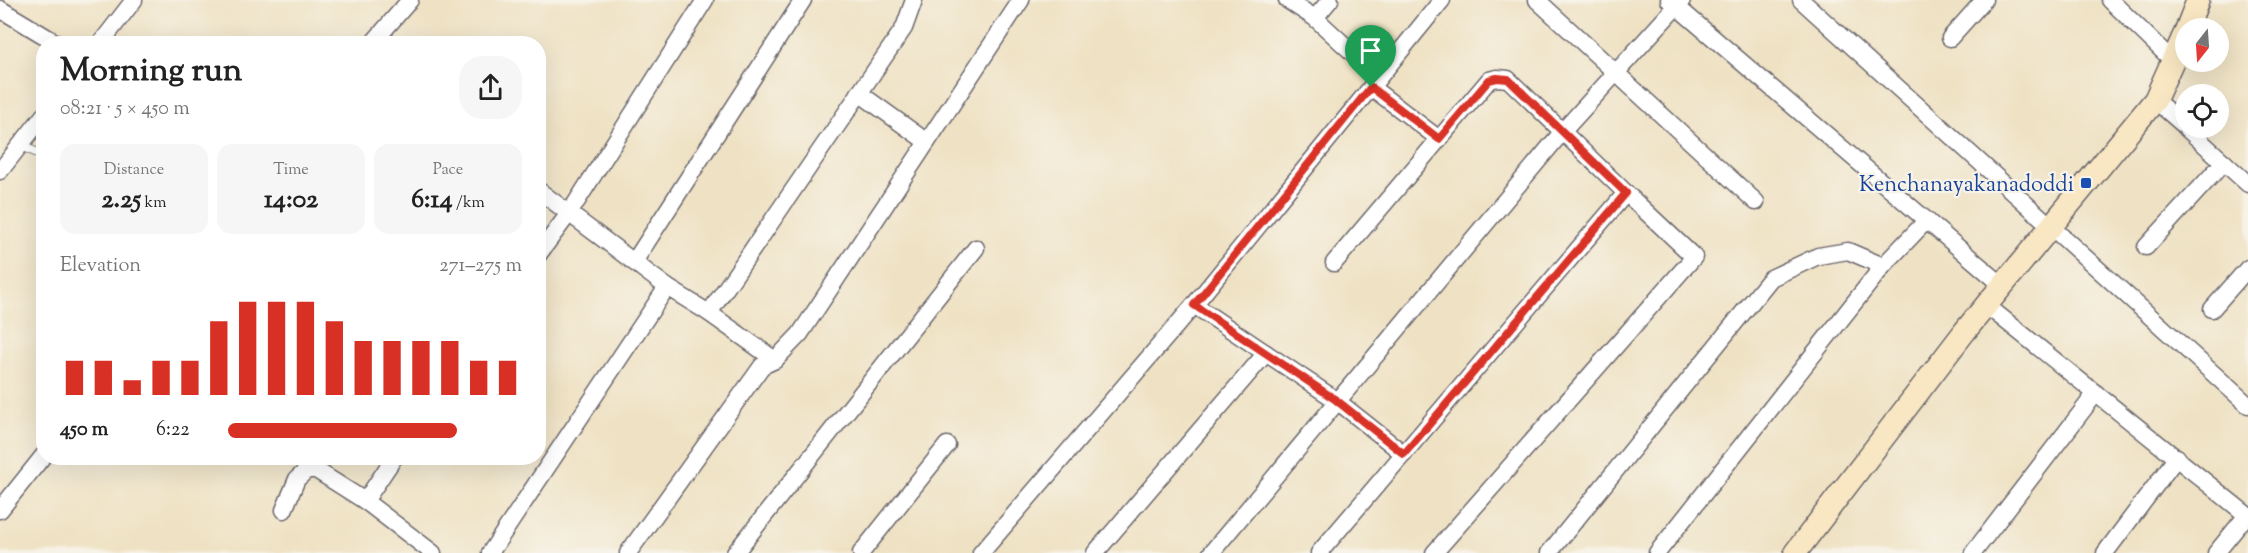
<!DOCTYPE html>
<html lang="en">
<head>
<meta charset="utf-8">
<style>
  :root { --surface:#fff; --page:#f6f6f6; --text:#222; --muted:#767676; --accent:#d93025 }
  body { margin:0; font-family:"Sorts Mill Goudy",serif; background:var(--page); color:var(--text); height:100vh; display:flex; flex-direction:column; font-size:22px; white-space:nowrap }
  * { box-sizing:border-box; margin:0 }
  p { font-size:20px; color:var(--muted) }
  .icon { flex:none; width:33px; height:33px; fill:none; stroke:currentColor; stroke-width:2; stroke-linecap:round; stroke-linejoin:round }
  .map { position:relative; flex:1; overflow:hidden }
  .details { position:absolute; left:36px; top:36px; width:510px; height:429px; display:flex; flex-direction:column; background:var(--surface); border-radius:24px; box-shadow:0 6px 24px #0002 }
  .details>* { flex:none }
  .needle { width:39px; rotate:197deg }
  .controls { position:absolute; left:2175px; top:18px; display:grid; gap:12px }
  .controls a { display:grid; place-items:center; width:54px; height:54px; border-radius:50%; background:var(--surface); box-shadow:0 6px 24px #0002; font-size:30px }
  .pin { position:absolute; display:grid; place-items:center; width:51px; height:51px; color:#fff; margin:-62px -26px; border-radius:50% 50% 50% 0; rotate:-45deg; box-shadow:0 0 6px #0007 }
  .pin .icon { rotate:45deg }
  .round { display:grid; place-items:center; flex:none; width:63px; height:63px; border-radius:24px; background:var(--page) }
  .headline { display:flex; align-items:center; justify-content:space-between; height:102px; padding:0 24px }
  h1 { font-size:33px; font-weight:700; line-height:45px }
  .stats { display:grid; grid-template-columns:repeat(3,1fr); gap:9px; height:102px; padding:6px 24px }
  .stats div { display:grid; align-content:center; border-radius:15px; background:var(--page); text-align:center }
  .stats b { font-size:26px; font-weight:700 }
  .stats small { font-size:16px; font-weight:400 }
  .stats p { font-size:16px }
  .chart { height:168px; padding:12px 24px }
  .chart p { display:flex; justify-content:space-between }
  .chart svg { width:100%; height:108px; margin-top:6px; stroke:var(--accent); stroke-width:6 }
  ul { padding:0 24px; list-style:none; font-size:20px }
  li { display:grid; grid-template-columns:96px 72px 1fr; align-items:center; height:45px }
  li i { height:15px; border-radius:8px; background:var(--accent) }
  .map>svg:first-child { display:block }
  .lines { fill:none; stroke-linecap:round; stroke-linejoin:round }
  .lane-casing { stroke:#6a656b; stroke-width:10 }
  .street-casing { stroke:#6a656b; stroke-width:19 }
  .secondary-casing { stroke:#6a656b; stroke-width:25 }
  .lane { stroke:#fff; stroke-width:8 }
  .street { stroke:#fff; stroke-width:16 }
  .secondary { stroke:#f9e7c3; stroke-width:22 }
  .route-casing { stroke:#fff; stroke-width:12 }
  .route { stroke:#d93025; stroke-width:8 }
  .transit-dot { fill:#1a4fb4; stroke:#f7f3e8; stroke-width:2 }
  .labels { text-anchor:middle; stroke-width:4.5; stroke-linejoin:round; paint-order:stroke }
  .transit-label { font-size:22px; fill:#164399; stroke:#f7f3e8; text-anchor:end }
</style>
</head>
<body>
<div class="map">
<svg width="2248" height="553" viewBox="0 0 2248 553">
  <rect width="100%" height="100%" fill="#f7f3e8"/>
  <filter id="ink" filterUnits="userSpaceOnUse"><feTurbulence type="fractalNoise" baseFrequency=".0167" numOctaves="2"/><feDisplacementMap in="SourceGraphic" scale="12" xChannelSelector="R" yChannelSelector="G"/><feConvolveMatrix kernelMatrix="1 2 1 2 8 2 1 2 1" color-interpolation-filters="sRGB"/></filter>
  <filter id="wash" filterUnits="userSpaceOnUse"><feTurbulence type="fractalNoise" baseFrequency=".008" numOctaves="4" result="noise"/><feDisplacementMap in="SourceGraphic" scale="24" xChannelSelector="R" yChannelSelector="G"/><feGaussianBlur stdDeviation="1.35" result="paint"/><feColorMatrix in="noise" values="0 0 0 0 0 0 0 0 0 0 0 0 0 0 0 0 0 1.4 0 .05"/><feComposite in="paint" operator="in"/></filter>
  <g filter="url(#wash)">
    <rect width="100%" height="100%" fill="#efe2c4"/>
  </g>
  <g filter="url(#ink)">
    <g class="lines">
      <g class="lane-casing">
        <path id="lane" d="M20 145 44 156"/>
      </g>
      <g class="street-casing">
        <g id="street">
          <path d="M1287 0 1315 18 1379 77"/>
          <path d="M1537 0 1756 202"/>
          <path d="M1669 0 2002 285"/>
          <path d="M1801 0 2248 405"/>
          <path d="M2110 0 2173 61"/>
          <path d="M0 9 58 44"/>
          <path d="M1315 18 1330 0"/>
          <path d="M1950 38 1984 0"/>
          <path d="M100 44 134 0"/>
          <path d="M372 44 410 0"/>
          <path d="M1371 87 1439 139"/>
          <path d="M859 93 927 142"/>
          <path d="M2155 100 2186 127"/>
          <path d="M2186 128 2248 184"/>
          <path d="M0 171 44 115"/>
          <path d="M538 190 667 287 709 313 775 360"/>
          <path d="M2146 247 2224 162"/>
          <path d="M538 255 570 212 705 0"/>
          <path d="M634 262 803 0"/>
          <path d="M1194 305 1336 400 1404 454"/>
          <path d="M1986 305 2248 516"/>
          <path d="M2212 309 2248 268"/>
          <path d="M709 313 904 28 914 0"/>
          <path d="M365 501 394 458"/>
          <path d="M0 510 44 455"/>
          <path d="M284 510 297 479 307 470H316L365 501 433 553"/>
          <path d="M490 553 667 287"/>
          <path d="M628 553 762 366 775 360 800 334 1021 0"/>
          <path d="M735 553 976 248"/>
          <path d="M861 553 947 445"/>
          <path d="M981 553 1194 305 1442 0"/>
          <path d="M1095 553 1266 353"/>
          <path d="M1211 553 1563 131 1682 0"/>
          <path d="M1319 553 1626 193 1508 79 1497 78 1489 80 1334 263"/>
          <path d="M1434 553 1694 257 1626 193"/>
          <path d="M1549 553 1771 278 1818 256 1848 251 1883 266"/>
          <path d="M1657 553 1883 266 1927 220"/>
          <path d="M1973 553 2096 393"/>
          <path d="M2105 553 2177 457"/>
          <path d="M2216 553 2247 515"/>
        </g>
      </g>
      <g class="secondary-casing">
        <g id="secondary">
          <path d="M2187 28 2198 0"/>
          <path d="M1795 553 1965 331 2155 100 2186 31"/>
        </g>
      </g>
      <use href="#lane" class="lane"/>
      <use href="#street" class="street"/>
      <use href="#secondary" class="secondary"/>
    </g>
  </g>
  <g class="lines" filter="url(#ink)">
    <g class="route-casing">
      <path id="route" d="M1497 78 1508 79 1626 193 1404 454 1336 400 1194 305 1371 87 1439 139 1489 80Z"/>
    </g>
    <use href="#route" class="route"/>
  </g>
  <rect class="transit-dot" x="2080" y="177" width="12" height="12" rx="3"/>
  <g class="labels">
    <g class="transit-label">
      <text x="2074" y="191">Kenchanayakanadoddi</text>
    </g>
  </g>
</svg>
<div class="controls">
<a><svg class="needle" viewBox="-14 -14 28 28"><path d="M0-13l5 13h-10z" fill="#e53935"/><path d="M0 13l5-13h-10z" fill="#767676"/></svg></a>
<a><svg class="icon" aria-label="locate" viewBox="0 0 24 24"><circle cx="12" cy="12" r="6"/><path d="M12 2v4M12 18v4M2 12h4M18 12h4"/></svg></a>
</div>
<div class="pin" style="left:1371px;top:87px;background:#1e9e55"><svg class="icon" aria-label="arrive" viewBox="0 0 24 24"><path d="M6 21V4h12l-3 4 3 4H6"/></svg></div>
<section class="details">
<div class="headline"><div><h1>Morning run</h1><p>08:21 · 5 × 450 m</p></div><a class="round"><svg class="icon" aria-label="share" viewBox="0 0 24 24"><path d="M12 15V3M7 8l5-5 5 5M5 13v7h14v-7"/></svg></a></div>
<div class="stats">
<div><p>Distance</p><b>2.25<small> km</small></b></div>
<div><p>Time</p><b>14:02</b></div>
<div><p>Pace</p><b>6:14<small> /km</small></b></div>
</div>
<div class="chart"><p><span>Elevation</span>271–275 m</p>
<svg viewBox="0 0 160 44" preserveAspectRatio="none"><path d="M5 44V30M15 44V30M25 44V38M35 44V30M45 44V30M55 44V14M65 44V6M75 44V6M85 44V6M95 44V14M105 44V22M115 44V22M125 44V22M135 44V22M145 44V30M155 44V30"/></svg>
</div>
<ul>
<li><b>450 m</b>6:22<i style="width:78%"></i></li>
</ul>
</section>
</div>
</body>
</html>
